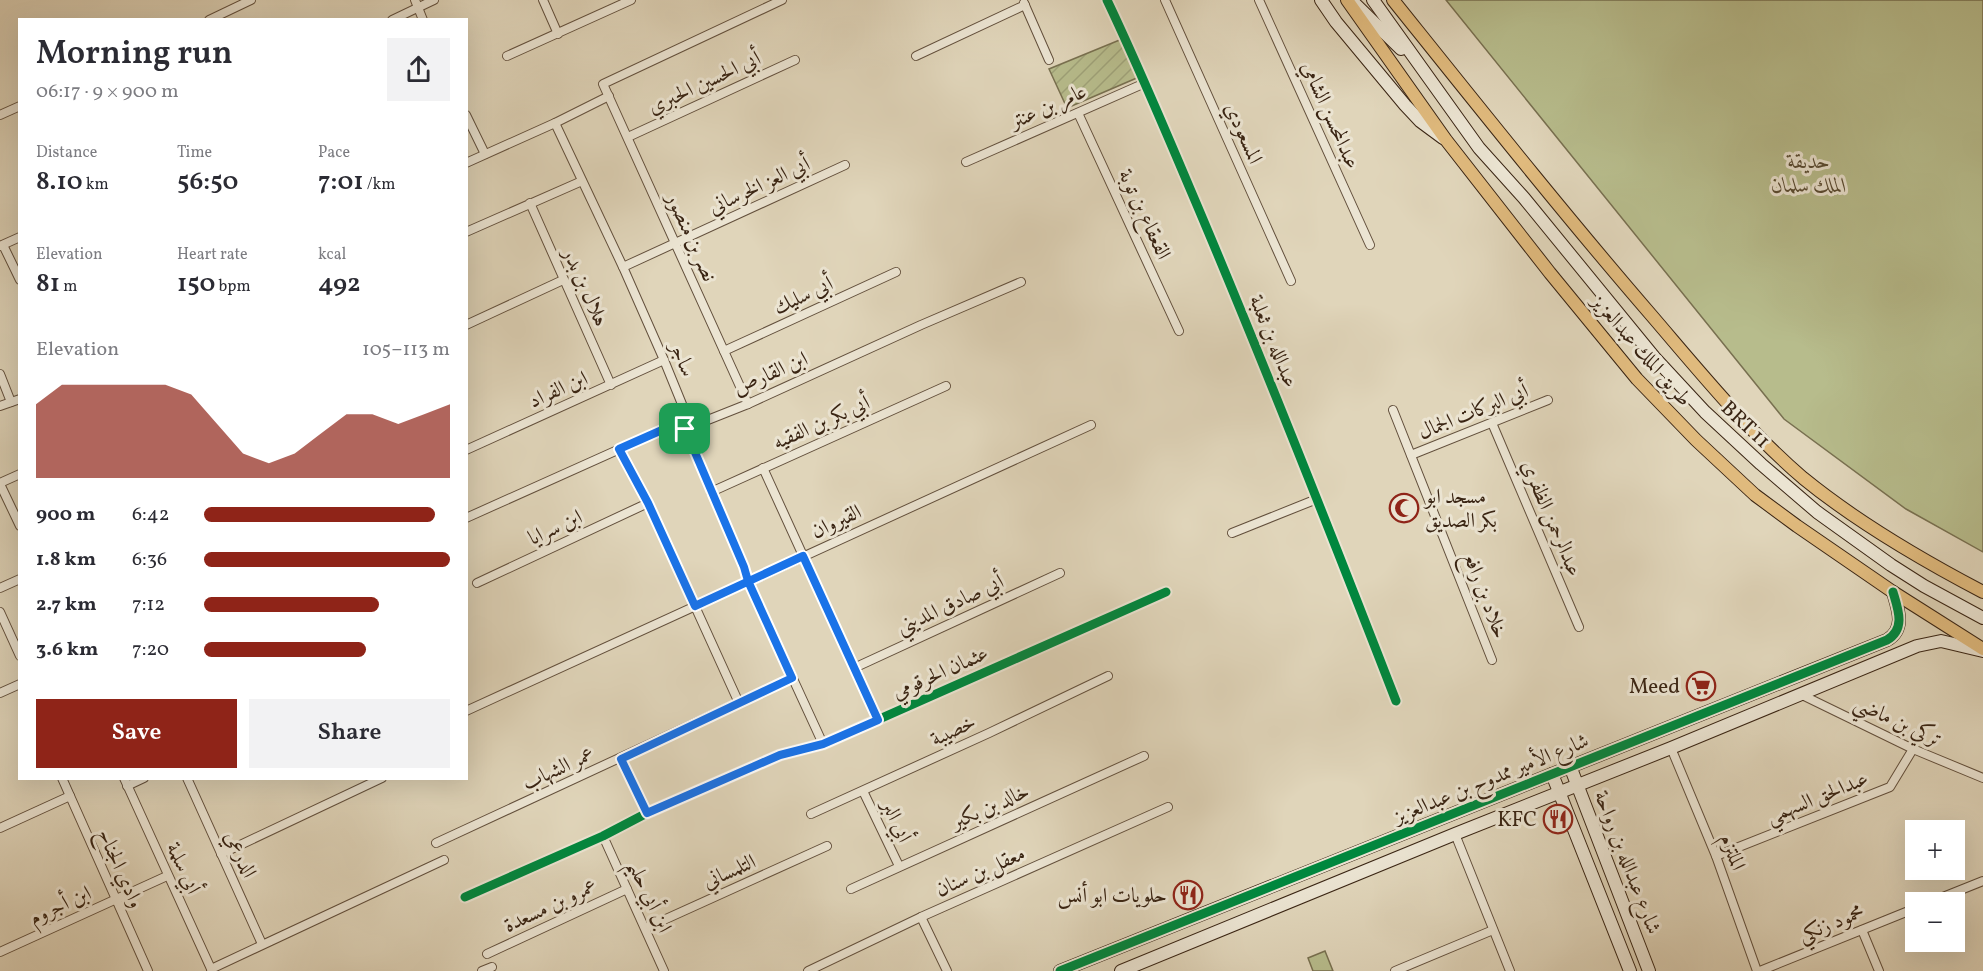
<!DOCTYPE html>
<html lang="en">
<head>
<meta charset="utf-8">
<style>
  :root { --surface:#fff; --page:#f2f2f3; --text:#2b2b33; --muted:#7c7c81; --accent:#8f2418 }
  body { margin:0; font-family:Vollkorn,Amiri,serif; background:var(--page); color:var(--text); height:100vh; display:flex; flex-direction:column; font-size:22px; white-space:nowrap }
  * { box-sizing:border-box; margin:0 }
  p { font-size:20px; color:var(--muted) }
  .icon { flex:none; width:33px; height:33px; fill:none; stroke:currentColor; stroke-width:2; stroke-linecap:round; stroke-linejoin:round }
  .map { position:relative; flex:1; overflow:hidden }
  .details { position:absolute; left:18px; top:18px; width:450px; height:762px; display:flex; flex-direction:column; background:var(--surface); border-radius:0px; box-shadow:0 6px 24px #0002 }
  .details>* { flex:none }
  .fabs { position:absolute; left:1905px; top:820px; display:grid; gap:12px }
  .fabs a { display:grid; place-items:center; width:60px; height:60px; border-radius:0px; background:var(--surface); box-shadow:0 6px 24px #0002; font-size:30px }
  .pin { position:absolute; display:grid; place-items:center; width:51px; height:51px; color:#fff; margin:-26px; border-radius:12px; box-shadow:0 3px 9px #0006 }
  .round { display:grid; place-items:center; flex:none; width:63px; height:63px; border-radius:0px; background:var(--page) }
  .summary { display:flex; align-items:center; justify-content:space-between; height:102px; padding:0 18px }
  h1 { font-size:33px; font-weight:600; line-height:45px }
  .stats { display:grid; grid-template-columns:repeat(3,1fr); gap:9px; height:102px; padding:6px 18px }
  .stats div { display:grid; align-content:center }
  .stats b { font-size:26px; font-weight:600 }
  .stats small { font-size:16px; font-weight:400 }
  .stats p { font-size:16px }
  .chart { height:168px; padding:12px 18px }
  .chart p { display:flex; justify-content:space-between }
  .chart svg { width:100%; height:108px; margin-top:6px; fill:var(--accent); opacity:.7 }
  .button { display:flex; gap:12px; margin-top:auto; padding:12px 18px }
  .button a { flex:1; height:69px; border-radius:0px; background:var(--accent); color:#fff; font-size:24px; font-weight:600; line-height:69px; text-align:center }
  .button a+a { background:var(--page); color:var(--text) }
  ul { padding:0 18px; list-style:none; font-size:20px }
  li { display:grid; grid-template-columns:96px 72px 1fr; align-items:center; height:45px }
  li i { height:15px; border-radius:8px; background:var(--accent) }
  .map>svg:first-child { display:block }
  .park { fill:#b7bc8c; stroke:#787050; stroke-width:1.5 }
  .garden { fill:url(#garden-furrows); stroke:#787050; stroke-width:1.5 }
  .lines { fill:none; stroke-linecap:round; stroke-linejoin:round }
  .street-casing { stroke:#63503d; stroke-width:10 }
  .secondary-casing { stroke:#392413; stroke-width:14 }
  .primary-casing { stroke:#392413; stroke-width:14 }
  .street { stroke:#ebe4d2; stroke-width:8 }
  .secondary { stroke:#ebe4d2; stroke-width:12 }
  .primary { stroke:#e0ba7d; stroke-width:12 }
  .cycleway-casing { stroke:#ebe4d2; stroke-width:13 }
  .cycleway { stroke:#00873e; stroke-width:9 }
  .route-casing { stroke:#fff; stroke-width:12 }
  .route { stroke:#1a73e8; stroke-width:8 }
  .labels { text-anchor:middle; stroke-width:6; stroke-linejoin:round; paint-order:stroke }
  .street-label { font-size:21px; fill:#392413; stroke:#ebe4d2 }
  .park-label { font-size:21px; font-style:italic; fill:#584a31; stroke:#ebe4d2 }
  .poi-label { font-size:21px; fill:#392413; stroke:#ebe4d2; text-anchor:end }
</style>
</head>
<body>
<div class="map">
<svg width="1983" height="971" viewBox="0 0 1983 971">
  <defs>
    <pattern id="garden-furrows" width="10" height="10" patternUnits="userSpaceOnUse" patternTransform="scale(1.5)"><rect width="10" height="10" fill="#b7bc8c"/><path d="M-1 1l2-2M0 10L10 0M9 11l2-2" fill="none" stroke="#9ea178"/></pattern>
  </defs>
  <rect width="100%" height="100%" fill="#e0d5ba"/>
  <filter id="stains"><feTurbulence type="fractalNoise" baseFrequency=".00333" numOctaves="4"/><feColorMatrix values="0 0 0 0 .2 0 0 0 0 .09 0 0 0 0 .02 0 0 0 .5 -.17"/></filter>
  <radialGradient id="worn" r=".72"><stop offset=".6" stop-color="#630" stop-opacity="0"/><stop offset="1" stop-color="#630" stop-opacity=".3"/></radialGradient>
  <g class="park">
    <path d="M1446 0H1983V552L1906 509 1784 419Z"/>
    <path d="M1325 951 1333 971H1313L1308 958Z"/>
  </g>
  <path class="garden" d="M1122 39 1139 77 1067 108 1049 69Z"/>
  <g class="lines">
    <g class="street-casing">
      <g id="street">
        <path d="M415 0 423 20"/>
        <path d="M543 0 558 34"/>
        <path d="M1107 0C1137 63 1164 127 1191 191 1263 360 1330 531 1396 701"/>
        <path d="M1165 0 1291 281"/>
        <path d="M1259 0 1370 245"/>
        <path d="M1024 3 1049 60"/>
        <path d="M209 20 251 0"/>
        <path d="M392 20 434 0"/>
        <path d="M507 56 631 0"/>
        <path d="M916 56 1025 5"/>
        <path d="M1078 113 1179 331"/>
        <path d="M0 115 20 106"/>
        <path d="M466 115 485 154"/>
        <path d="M555 123 623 267 664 360 686 414 685 429 744 567 748 581 823 744"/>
        <path d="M628 137 795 60"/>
        <path d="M966 162 1145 83"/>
        <path d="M466 163 555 123 609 96"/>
        <path d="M530 203 611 385"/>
        <path d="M466 232 582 181"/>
        <path d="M3 245 20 280"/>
        <path d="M0 246 20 237"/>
        <path d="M623 267 845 165"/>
        <path d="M466 325 563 280"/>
        <path d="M724 351 896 272"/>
        <path d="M0 374 11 402"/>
        <path d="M748 404 603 84 782 0"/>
        <path d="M0 406 20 399"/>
        <path d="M1393 410 1492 660"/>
        <path d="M1492 423 1579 627"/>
        <path d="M619 449 648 503 739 703"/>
        <path d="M466 450 664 360"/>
        <path d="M1411 455 1548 400"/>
        <path d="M763 468 878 720"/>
        <path d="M0 483 20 474"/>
        <path d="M0 484 20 526"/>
        <path d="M711 492 946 386"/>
        <path d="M466 518 671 426 685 429 748 404 921 325 1021 282"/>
        <path d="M1232 533 1317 499"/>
        <path d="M477 583 648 503"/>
        <path d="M0 588 20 579"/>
        <path d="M0 612 20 656"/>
        <path d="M854 668 1060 573"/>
        <path d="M0 693 20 684"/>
        <path d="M1800 694 1913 749 1983 778"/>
        <path d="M466 711 1091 425"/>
        <path d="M1671 748 1716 856 1757 971"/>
        <path d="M621 759 647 813"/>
        <path d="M62 778 148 971"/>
        <path d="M124 778 212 971"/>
        <path d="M187 778 262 944"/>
        <path d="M127 786 144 778"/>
        <path d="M863 791 899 866"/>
        <path d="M811 814 989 733 1108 676"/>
        <path d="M0 828 70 796"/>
        <path d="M1455 834 1510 971"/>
        <path d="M603 836 664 971"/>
        <path d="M436 843 792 678"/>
        <path d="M221 854 382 778"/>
        <path d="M1716 856 1890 787 1913 749"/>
        <path d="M851 889 1144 756"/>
        <path d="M465 897 603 836 647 813 780 755 823 744 1166 592"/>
        <path d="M1928 903 1983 881"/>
        <path d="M921 917 947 971"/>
        <path d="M646 928 827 846"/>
        <path d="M1862 930 1879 971"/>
        <path d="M0 952 167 876"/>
        <path d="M487 954 627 889"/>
        <path d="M211 969 444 860"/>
        <path d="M482 971 492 967"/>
        <path d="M808 971 921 917 1168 807"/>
        <path d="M1395 971 1493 930"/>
        <path d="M1760 971 1916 908"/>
      </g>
    </g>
    <g class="secondary-casing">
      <g id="secondary">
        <path d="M1321 0 1336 22 1405 105 1420 121 1443 138"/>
        <path d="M1351 0 1401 49"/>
        <path d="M1373 0 1479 148 1524 198 1654 357 1705 412 1761 464 1817 512 1891 565 1924 586 1983 618"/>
        <path d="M1570 766 1649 971"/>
        <path d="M1552 774 1630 971"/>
        <path d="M1060 971 1887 640C1906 629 1898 609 1893 592"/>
        <path d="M1121 971 1455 834 1671 748 1917 646 1941 641 1983 651"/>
      </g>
    </g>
    <g class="primary-casing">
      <g id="primary">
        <path d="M1347 0 1446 140 1550 273 1637 379 1696 440 1755 495 1797 526 1893 592 1983 649"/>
        <path d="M1393 0C1478 106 1563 213 1652 316 1700 372 1747 430 1803 478 1858 523 1920 559 1983 592"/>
      </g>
    </g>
    <use href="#street" class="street"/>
    <use href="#secondary" class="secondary"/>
    <use href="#primary" class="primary"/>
    <g class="cycleway-casing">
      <g id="cycleway">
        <path d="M1107 0C1137 63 1164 127 1191 191 1263 360 1330 531 1396 701"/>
        <path d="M465 897 603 836 647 813 780 755 823 744 1166 592"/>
        <path d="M1060 971 1887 640C1906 629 1898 609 1893 592"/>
      </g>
    </g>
    <use href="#cycleway" class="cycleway"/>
  </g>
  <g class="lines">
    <g class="route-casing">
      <path id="route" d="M685 429 744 567 748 581 792 678 621 759 647 813 780 755 823 744 878 720 803 556 695 606 648 503 619 449 671 426 685 429"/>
    </g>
    <use href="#route" class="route"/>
  </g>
  <defs>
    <g id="mosque-ring" transform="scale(1.5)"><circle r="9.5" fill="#ebe4d2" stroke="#8f2418" stroke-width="1.5"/><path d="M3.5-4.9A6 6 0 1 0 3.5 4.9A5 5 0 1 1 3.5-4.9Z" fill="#8f2418"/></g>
    <g id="supermarket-ring" transform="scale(1.5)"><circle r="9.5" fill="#ebe4d2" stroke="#8f2418" stroke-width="1.5"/><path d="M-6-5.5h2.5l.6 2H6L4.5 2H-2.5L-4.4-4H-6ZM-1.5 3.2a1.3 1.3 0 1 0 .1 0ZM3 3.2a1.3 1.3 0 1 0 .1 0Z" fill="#8f2418"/></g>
    <g id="restaurant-ring" transform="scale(1.5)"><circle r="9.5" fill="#ebe4d2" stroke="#8f2418" stroke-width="1.5"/><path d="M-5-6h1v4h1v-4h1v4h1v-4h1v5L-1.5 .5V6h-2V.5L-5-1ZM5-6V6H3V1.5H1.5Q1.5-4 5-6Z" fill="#8f2418"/></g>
  </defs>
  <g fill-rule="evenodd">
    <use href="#mosque-ring" x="1404" y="508"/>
    <use href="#supermarket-ring" x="1701" y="686"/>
    <use href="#restaurant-ring" x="1558" y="819"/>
    <use href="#restaurant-ring" x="1188" y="895"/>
  </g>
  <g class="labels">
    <g class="street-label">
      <text transform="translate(704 82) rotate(-25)" y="7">أبي الحسين الحبري</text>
      <text transform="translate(1048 106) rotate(-24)" y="7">عامر بن عنتر</text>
      <text transform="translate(1331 115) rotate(66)" y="7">عبدالمحسن الشامي</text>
      <text transform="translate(1244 133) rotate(66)" y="7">المسعودي</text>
      <text transform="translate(759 185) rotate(-25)" y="7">أبي العز الخرساني</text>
      <text transform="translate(1145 214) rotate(65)" y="7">القعقاع بن توبة</text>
      <text transform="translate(692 237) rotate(66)" y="7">نصر بن منصور</text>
      <text transform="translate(586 287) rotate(66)" y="7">هلال بن بدر</text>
      <text transform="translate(803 295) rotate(-25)" y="7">أبي سليك</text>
      <text transform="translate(1274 341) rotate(68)" y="7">عبدالله بن ثعلبة</text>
      <text transform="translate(1642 350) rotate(49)" y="7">طريق الملك عبدالعزيز</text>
      <text transform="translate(683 359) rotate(67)" y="7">ساجر</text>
      <text transform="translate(770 373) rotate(-24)" y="7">ابن القارص</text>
      <text transform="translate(558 389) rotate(-24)" y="7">ابن الفراد</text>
      <text transform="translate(1473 411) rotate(-22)" y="7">أبي البركات الجمال</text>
      <text transform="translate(821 422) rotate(-24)" y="7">أبي بكر بن الفقيه</text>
      <text transform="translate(1746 424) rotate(43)" y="7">BRT 11</text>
      <text transform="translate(1552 518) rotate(67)" y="7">عبدالرحمن الظفري</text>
      <text transform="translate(836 521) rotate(-25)" y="7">القيروان</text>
      <text transform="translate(555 527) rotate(-25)" y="7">ابن سرايا</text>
      <text transform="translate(1486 595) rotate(69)" y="7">خلاد بن رافع</text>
      <text transform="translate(950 604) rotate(-25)" y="7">أبي صادق المديني</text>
      <text transform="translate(940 672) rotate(-24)" y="7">عثمان الحرقومي</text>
      <text transform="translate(1898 721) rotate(25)" y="7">تركي بن ماضي</text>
      <text transform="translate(953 730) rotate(-25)" y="7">خصيبة</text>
      <text transform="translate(558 768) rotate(-25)" y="7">عمر الشهاب</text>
      <text transform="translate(1491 778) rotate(-22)" y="7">شارع الأمير ممدوح بن عبدالعزيز</text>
      <text transform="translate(1817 797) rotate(-22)" y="7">عبدالحق السهمي</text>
      <text transform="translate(990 806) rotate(-24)" y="7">خالد بن بكير</text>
      <text transform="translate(897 821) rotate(65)" y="7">أبي البر</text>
      <text transform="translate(1733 852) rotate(69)" y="7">الملتزم</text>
      <text transform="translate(241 854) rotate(65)" y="7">الدرعي</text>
      <text transform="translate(1628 862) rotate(69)" y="7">شارع عبدالله بن رواحة</text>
      <text transform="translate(121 868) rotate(66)" y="7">وادي الجناح</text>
      <text transform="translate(184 868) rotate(65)" y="7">أبي سلمة</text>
      <text transform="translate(729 871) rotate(-24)" y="7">التلمساني</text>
      <text transform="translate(980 871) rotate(-24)" y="7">معقل بن سنان</text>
      <text transform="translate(650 896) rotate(65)" y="7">ابن أبي حليم</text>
      <text transform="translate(60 905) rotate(-25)" y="7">ابن أجروم</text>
      <text transform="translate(550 905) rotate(-25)" y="7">عمرو بن مسعدة</text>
      <text transform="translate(1831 923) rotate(-22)" y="7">محمود زنكي</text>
    </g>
    <g class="park-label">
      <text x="1809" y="168">حديقة<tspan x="1809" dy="24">الملك سلمان</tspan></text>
    </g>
    <g class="poi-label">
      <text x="1425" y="503" text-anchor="start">مسجد ابو<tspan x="1425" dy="24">بكر الصديق</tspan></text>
      <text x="1680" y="693">Meed</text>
      <text x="1537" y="826">KFC</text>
      <text x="1167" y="902">حلويات ابو أنس</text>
    </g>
  </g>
  <rect width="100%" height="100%" filter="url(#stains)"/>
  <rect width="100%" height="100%" fill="url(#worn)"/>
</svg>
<div class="fabs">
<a>+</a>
<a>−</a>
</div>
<div class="pin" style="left:685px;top:429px;background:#1e9e55"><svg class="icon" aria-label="arrive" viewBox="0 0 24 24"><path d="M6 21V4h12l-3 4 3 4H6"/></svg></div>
<section class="details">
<div class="summary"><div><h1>Morning run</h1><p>06:17 · 9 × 900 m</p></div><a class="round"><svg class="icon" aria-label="share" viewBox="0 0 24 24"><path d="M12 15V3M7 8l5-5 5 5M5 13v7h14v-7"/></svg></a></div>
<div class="stats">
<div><p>Distance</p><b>8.10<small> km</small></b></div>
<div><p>Time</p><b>56:50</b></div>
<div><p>Pace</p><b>7:01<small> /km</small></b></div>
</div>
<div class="stats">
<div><p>Elevation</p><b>81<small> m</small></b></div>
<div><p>Heart rate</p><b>150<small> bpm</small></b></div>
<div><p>kcal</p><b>492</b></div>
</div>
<div class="chart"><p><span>Elevation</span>105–113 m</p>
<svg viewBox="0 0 160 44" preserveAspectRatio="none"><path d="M0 44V14L10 6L20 6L30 6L40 6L50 6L60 10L70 22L80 34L90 38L100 34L110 26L120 18L130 18L140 22L150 18L160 14V44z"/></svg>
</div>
<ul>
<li><b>900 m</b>6:42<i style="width:94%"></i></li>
<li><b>1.8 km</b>6:36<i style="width:100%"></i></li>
<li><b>2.7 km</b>7:12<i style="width:71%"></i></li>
<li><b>3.6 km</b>7:20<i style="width:66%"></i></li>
</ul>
<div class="button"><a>Save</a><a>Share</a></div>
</section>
</div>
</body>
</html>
